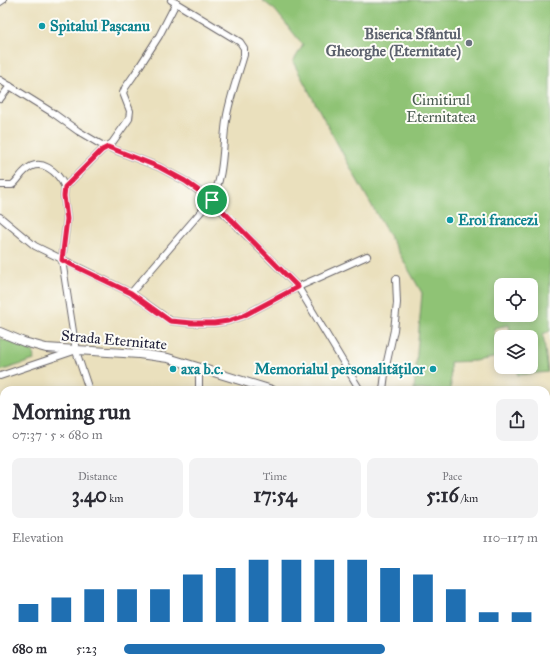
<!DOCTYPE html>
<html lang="en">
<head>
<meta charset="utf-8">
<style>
  :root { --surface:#fff; --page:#f2f2f3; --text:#2b2b33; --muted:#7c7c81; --accent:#1f6fb2 }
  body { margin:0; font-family:"IM FELL Great Primer",serif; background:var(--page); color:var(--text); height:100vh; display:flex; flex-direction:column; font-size:15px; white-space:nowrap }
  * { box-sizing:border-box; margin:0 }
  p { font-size:13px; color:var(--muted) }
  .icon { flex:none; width:22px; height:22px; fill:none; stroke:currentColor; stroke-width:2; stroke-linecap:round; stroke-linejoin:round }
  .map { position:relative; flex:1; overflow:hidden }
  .sheet { position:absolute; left:0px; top:386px; width:550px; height:286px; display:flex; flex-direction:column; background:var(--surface); border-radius:12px 12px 0 0; box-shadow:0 2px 10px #0003 }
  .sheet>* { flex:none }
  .fabs { position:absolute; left:494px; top:278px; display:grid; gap:8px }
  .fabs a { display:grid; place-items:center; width:44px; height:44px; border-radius:8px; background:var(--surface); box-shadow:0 2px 10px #0003; font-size:20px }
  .pin { position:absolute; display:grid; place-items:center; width:34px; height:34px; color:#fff; margin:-17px; border:2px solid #fff; border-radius:50%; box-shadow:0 1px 4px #0007 }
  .round { display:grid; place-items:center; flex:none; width:42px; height:42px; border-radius:8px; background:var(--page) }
  .head { display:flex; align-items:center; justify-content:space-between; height:68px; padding:0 12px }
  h1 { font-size:22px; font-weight:700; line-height:30px }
  .stats { display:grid; grid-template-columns:repeat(3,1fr); gap:6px; height:68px; padding:4px 12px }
  .stats div { display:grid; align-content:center; border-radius:8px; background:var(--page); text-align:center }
  .stats b { font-size:20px; font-weight:700 }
  .stats small { font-size:11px; font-weight:400 }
  .stats p { font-size:11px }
  .chart { height:112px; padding:8px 12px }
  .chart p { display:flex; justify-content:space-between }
  .chart svg { width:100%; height:72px; margin-top:4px; stroke:var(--accent); stroke-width:6 }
  ul { padding:0 12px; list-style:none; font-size:13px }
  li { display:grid; grid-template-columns:64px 48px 1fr; align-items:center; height:30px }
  li i { height:10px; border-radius:5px; background:var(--accent) }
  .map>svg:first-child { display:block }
  .green { fill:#8fc375; stroke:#587258; fill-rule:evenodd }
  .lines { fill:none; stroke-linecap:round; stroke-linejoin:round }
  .minor-casing { stroke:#686468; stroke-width:8 }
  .tertiary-casing { stroke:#686468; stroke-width:10 }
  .minor { stroke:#fff; stroke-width:6 }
  .tertiary { stroke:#fff; stroke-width:8 }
  .tram { stroke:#22223b; stroke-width:1 }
  .route-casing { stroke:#fff; stroke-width:8 }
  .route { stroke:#e11d48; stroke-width:5 }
  .culture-dot { fill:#0f9aa8; stroke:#fdfcf7; stroke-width:1.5 }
  .worship-dot { fill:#6b7280; stroke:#fdfcf7; stroke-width:1.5 }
  .labels { text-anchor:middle; stroke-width:4; stroke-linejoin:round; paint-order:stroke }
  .culture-label { font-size:15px; font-weight:bold; fill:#0d838f; stroke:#fdfcf7; text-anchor:start }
  .worship-label { font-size:15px; font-weight:bold; fill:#5b616d; stroke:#fdfcf7; text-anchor:end }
  .park-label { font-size:15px; fill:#485a4f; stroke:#fdfcf7 }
  .street-label { font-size:15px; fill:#22223b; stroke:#fdfcf7 }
</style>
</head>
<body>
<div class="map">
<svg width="550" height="672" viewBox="0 0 550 672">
  <rect width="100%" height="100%" fill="#fdfcf7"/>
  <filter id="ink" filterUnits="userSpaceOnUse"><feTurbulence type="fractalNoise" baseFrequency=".025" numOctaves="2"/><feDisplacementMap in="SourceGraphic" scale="8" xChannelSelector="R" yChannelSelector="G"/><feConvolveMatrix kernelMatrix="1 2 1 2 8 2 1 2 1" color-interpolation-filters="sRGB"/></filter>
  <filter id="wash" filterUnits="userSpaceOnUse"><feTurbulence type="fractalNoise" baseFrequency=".012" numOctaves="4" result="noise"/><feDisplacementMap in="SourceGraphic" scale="16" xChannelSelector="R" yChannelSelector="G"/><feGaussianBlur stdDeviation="0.9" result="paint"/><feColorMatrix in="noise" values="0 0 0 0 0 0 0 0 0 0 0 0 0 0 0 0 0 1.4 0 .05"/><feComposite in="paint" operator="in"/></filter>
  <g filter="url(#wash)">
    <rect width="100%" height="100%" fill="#eae0bd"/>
    <g class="green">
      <path d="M262 0H550V331L543 334 548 372 518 375 516 367H531V337H511L509 325 494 328 498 357 475 361 450 362 451 390H414L422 293 356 178 293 62 303 45 275 10ZM501 285H531V315H501Z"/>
      <path d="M0 338 33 351 34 360 0 371Z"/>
    </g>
  </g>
  <g filter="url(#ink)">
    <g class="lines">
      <g class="minor-casing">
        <g id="minor">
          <path d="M0 2 3 0"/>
          <path d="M0 80 53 113 78 131 100 144 159 167 185 181 211 200 298 287 360 390"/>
          <path d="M0 99 10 86"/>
          <path d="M0 185H12C17 182 20 175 25 171 40 156 58 172 65 187"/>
          <path d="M0 217 35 246 131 293 171 321 192 323H214L228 321 243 316 298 287 367 256"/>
          <path d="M131 293 211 200C225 176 222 148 226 121 229 99 238 76 244 55V48L240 42 171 0"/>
          <path d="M199 367V390"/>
          <path d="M0 376 74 351"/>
          <path d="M89 390 76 351 62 260 67 219 64 196 65 187 102 150 112 143 129 119 130 111 123 93 125 88 134 75 159 36 176 3"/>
          <path d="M383 390 386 366 394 330 397 303 396 279"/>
          <path d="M0 486H4"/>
          <path d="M0 594V607"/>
          <path d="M546 596H550"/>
          <path d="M176 668 177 672"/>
          <path d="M49 672V668"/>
          <path d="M129 672V668"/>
        </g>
      </g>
      <g class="tertiary-casing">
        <g id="tertiary">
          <path d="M0 332 24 342 46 348 139 354 168 358 272 390"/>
          <path d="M546 425H550"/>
          <path d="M0 599 4 598"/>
          <path d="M388 668 402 670"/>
          <path d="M398 672 402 670 423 672"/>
        </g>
      </g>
      <use href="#minor" class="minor"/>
      <use href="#tertiary" class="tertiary"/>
      <g class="tram">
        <path d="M0 597H4"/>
        <path d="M376 668 385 672"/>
        <path d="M388 668 406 672"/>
      </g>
    </g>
  </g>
  <g class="lines" filter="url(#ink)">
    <g class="route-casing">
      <path id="route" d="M108 147 159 167 185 181 212 200 298 287 243 316 228 321 214 323H192L170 321 131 293 62 260 67 219 64 196 65 187 102 150Z"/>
    </g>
    <use href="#route" class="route"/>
  </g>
  <g class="culture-dot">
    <circle cx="42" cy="26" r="4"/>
    <circle cx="450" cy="220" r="4"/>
    <circle cx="173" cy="369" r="4"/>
    <circle cx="433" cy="369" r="4"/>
  </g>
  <circle class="worship-dot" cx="469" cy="43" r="4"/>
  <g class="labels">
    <g class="culture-label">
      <text x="50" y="31">Spitalul Pașcanu</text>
      <text x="458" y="225">Eroi francezi</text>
      <text x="181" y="374">axa b.c.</text>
      <text x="425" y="374" text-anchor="end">Memorialul personalităților</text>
    </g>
    <g class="worship-label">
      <text x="461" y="39">Biserica Sfântul<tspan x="461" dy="17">Gheorghe (Eternitate)</tspan></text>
    </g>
    <g class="park-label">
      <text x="441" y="105">Cimitirul<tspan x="441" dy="17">Eternitatea</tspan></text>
    </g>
    <g class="street-label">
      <text transform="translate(114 340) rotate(5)" y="5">Strada Eternitate</text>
    </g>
  </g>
</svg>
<div class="fabs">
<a><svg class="icon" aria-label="locate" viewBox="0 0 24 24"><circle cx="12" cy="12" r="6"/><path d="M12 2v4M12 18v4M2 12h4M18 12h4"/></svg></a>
<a><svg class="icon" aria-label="layers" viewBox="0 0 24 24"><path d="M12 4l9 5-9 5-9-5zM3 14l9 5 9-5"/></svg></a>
</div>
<div class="pin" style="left:212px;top:200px;background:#1e9e55"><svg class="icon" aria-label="arrive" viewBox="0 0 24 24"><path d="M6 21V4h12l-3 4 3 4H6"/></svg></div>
<section class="sheet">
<div class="head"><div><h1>Morning run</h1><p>07:37 · 5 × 680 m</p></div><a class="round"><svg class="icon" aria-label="share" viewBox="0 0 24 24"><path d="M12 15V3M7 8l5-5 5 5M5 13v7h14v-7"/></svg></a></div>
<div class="stats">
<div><p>Distance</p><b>3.40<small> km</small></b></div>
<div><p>Time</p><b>17:54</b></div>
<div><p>Pace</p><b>5:16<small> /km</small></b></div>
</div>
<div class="chart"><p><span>Elevation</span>110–117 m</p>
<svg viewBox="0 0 160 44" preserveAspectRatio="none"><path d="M5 44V33M15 44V29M25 44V24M35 44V24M45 44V24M55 44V15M65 44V11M75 44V6M85 44V6M95 44V6M105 44V6M115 44V11M125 44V15M135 44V24M145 44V38M155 44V38"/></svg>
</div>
<ul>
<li><b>680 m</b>5:23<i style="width:63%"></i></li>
</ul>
</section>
</div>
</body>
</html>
